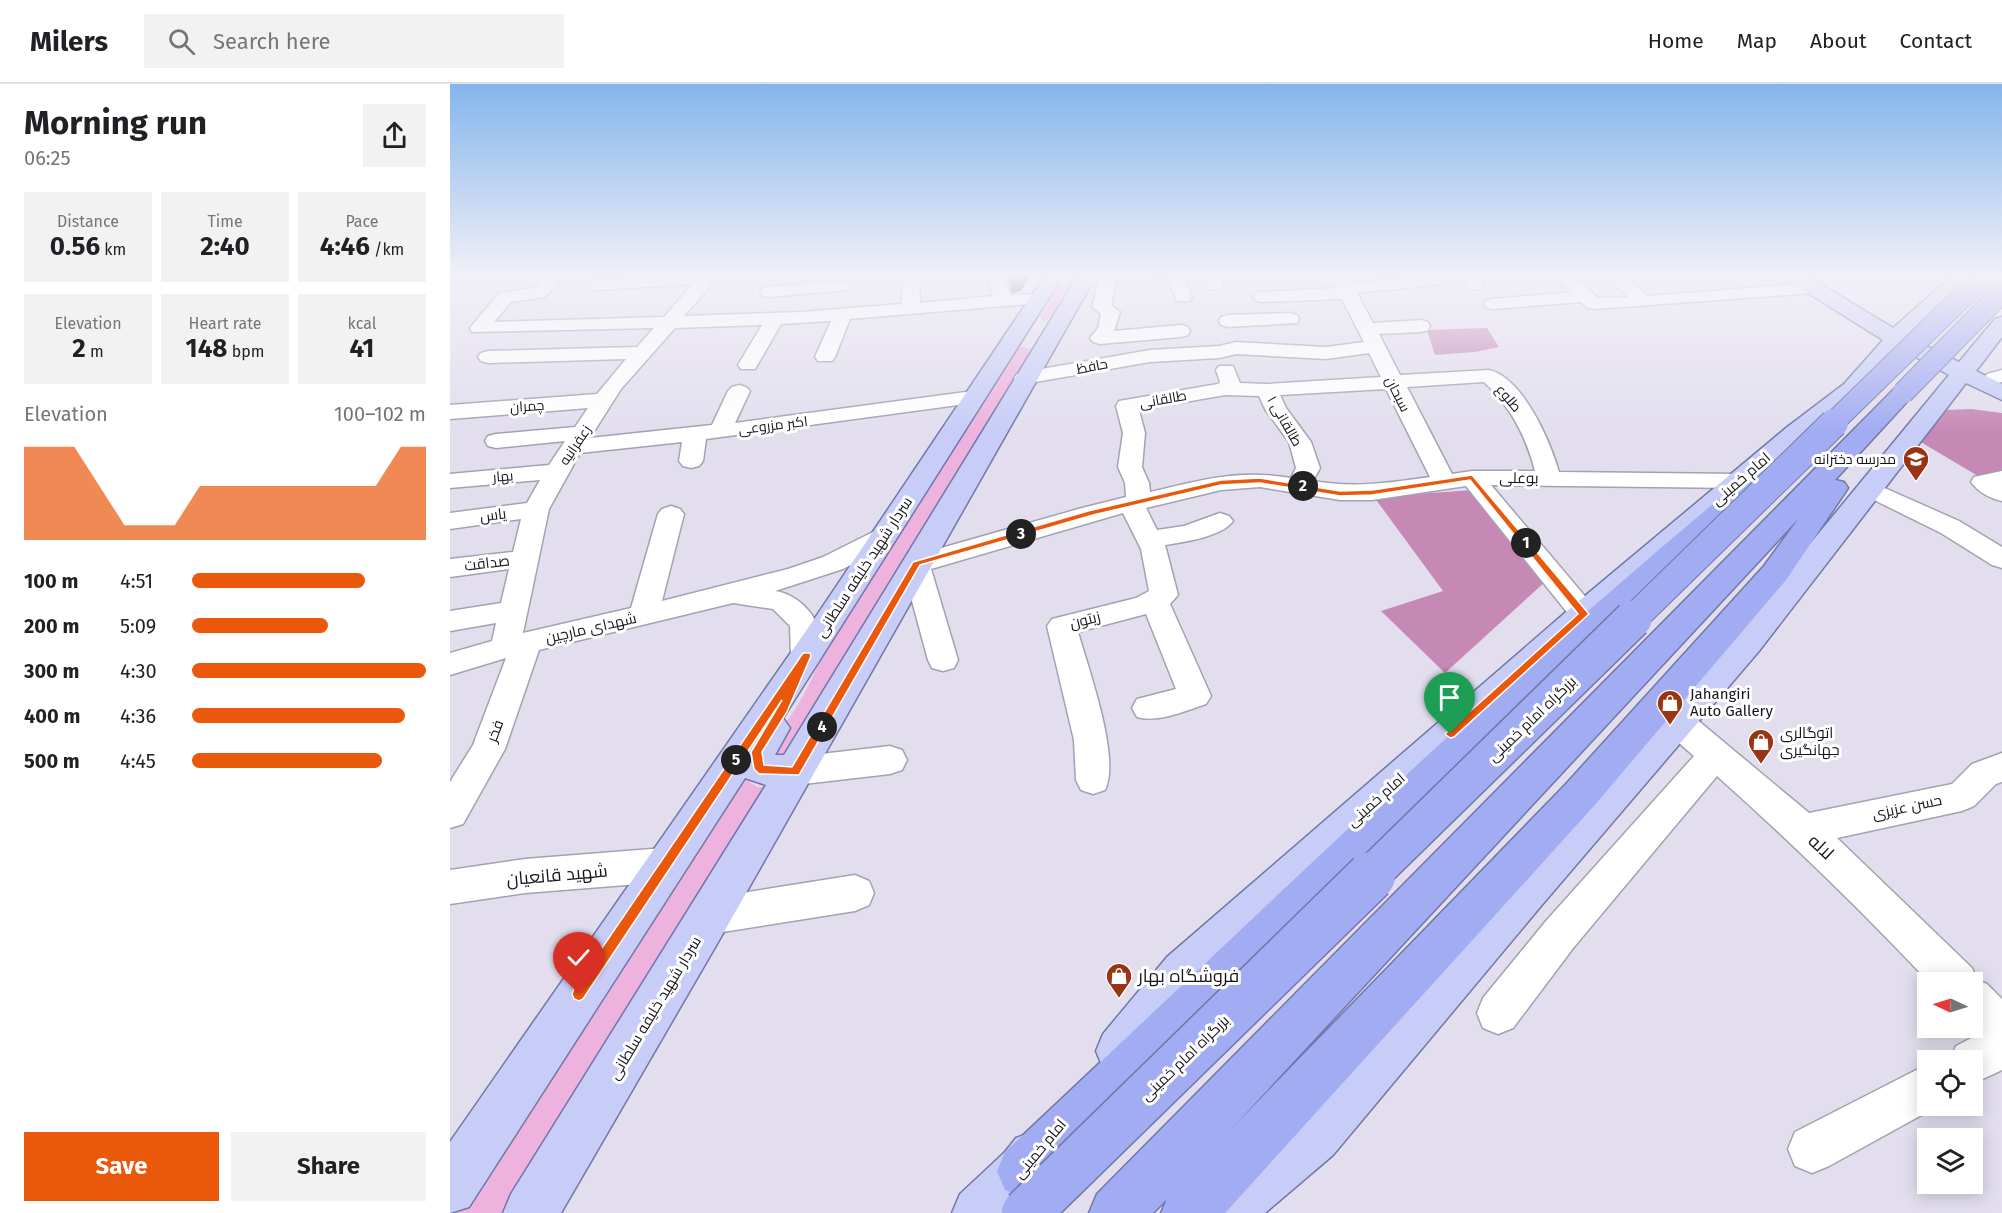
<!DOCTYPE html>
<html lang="en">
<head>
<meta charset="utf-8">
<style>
  :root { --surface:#fff; --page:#f2f2f2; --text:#202124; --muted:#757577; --line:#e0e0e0; --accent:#ea580c }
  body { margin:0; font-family:"Fira Sans",Cairo,sans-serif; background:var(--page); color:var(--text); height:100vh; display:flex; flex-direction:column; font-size:22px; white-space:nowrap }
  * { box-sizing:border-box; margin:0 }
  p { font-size:20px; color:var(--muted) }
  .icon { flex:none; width:33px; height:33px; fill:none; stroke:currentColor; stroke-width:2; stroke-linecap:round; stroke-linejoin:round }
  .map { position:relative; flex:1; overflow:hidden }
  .drawer { display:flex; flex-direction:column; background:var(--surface); width:450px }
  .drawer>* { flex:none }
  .needle { width:39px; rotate:274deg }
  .fabs { position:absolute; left:1467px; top:888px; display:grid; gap:12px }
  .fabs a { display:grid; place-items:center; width:66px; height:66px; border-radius:0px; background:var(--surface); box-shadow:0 3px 15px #0003; font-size:30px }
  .pin { position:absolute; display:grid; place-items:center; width:51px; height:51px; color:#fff; margin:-62px -26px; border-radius:50% 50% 50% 0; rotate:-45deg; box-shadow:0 0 6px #0007 }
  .pin .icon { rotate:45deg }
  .km { position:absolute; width:30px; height:30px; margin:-15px; border-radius:50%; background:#222; color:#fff; font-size:16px; line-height:30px; text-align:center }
  .round { display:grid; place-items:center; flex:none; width:63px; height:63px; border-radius:0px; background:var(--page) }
  .overview { display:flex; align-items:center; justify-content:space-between; height:102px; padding:0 24px }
  h1 { font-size:33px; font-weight:700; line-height:45px }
  .metrics { display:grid; grid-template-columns:repeat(3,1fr); gap:9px; height:102px; padding:6px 24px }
  .metrics div { display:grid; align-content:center; border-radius:0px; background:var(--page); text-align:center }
  .metrics b { font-size:26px; font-weight:700 }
  .metrics small { font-size:16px; font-weight:400 }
  .metrics p { font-size:16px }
  .chart { height:168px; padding:12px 24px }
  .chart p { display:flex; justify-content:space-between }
  .chart svg { width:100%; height:108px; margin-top:6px; fill:var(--accent); opacity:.7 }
  .button { display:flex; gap:12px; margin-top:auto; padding:12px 24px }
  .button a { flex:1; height:69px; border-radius:0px; background:var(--accent); color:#fff; font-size:24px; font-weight:700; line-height:69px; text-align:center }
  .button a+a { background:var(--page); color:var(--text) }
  ul { padding:0 24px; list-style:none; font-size:20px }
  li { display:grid; grid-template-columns:96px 72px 1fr; align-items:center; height:45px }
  li i { height:15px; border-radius:8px; background:var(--accent) }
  header { display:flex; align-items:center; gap:36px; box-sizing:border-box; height:84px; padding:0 30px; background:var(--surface); border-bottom:2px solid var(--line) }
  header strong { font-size:28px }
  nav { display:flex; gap:33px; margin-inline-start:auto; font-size:21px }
  .search { width:420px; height:54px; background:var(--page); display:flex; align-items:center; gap:15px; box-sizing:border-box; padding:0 21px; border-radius:0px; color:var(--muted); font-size:22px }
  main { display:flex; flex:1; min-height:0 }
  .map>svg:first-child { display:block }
  .green { fill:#edb2dd }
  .forest { fill:#c689b5 }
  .building { fill:#3a323d }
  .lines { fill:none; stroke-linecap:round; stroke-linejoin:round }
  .minor-casing { stroke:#a4a1b0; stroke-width:3 }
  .major-casing { stroke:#7177a6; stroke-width:3 }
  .highway-casing { stroke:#7177a6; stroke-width:3 }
  .minor { fill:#fff; fill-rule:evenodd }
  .major { fill:#c7cdf7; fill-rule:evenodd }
  .highway { fill:#a2acf2; fill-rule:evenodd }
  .highway-bridge-far3-casing { stroke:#7177a6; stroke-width:23; stroke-linecap:butt }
  .highway-bridge-far2-casing { stroke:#7177a6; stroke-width:30; stroke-linecap:butt }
  .highway-bridge-far1-casing { stroke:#7177a6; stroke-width:40; stroke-linecap:butt }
  .highway-bridge-casing { stroke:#7177a6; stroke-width:51; stroke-linecap:butt }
  .highway-bridge-far3 { stroke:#a2acf2; stroke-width:21 }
  .highway-bridge-far2 { stroke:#a2acf2; stroke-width:28 }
  .highway-bridge-far1 { stroke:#a2acf2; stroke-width:37 }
  .highway-bridge { stroke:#a2acf2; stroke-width:48 }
  .route { fill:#ea580c; stroke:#fff; stroke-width:1.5 }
  .labels { text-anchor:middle; stroke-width:6; stroke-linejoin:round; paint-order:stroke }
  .far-street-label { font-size:14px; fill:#16141a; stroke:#fff }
  .far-poi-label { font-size:14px; fill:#16141a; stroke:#fff; text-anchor:end }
  .street-label { font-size:15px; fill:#16141a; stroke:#fff }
  .poi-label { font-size:15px; fill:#16141a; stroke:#fff; text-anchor:start }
  .near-street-label { font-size:18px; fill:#16141a; stroke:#fff }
  .near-poi-label { font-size:18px; fill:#16141a; stroke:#fff; text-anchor:start }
</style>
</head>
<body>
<header>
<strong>Milers</strong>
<div class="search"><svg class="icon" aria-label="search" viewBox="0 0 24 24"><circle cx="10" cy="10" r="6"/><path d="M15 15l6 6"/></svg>Search here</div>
<nav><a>Home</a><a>Map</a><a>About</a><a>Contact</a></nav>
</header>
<main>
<section class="drawer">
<div class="overview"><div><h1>Morning run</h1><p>06:25</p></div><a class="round"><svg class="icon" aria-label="share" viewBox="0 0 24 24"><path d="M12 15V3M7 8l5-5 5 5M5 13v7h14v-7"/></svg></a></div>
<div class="metrics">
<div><p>Distance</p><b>0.56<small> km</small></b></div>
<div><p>Time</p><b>2:40</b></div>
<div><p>Pace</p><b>4:46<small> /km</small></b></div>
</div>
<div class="metrics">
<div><p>Elevation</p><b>2<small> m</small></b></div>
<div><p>Heart rate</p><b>148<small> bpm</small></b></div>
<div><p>kcal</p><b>41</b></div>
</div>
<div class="chart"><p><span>Elevation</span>100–102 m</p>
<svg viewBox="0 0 160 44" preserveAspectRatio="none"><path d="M0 44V6L10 6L20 6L30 22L40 38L50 38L60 38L70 22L80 22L90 22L100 22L110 22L120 22L130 22L140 22L150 6L160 6V44z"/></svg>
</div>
<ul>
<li><b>100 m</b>4:51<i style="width:74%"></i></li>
<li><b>200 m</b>5:09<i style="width:58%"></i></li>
<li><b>300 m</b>4:30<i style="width:100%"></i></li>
<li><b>400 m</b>4:36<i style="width:91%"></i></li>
<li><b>500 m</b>4:45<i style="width:81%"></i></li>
</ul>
<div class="button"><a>Save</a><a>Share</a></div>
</section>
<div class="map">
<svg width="1552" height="1129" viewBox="0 0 1552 1129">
  <rect width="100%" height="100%" fill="#e2deee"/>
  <g class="green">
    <path d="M611 190H632L604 235 592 237 590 233 602 212Z"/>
    <path d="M572 263 581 265 562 302 340 672 324 674 318 665C340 634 361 604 373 567L562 266Z"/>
    <path d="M291 692 307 703 327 702 58 1129H7Z"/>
  </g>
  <g class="forest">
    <path d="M1037 244 1049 263 1025 268 985 271 977 246Z"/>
    <path d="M1521 325 1552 329V390L1528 392 1469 357 1497 326Z"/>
    <path d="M1023 406 1096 497 995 589 931 527 993 507 924 413Z"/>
  </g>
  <path class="building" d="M557 190H581L571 207 562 209Z"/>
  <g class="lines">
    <g class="minor-casing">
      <g id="minor">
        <path d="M99 190H116L95 213 61 218 44 238 214 233 243 200 148 206 142 205 139 201 142 197 148 196 266 190 257 206 234 232 351 228 452 220 453 190H469L470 219 543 212 537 196 539 190H555V196L561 211 595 210 598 214 595 218 589 219 400 235 385 273 382 277H368L365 273 381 237 331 240 305 285H291L288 281 312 241 225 244 171 305 140 354 262 341 278 307 282 303 289 301 296 303 300 307 285 339 523 307 531 308 534 313 531 318 523 319 256 355 253 377 249 382 241 384 233 382 229 377 232 358 130 369 99 425 73 549 181 524 208 430 212 425 221 422 230 425 234 430 212 517 338 485 373 473 425 447 434 445 443 447 447 453 443 459 393 485 325 507C356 511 384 551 367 580L356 583 345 580 341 572 340 542 323 525 283 519 89 566 55 665 13 740 0 744V698L23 661 56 574 0 591V569L42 557 46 539 0 547V527L51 519 59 485 0 493V475L63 468 71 435 0 445V429L77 419 90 396 0 404V390L99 381 115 357 46 364 38 362 35 357 38 352 46 350 125 343 138 324 0 335V321L147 310 176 275 38 279 31 277 28 273 31 269 38 267 187 263 204 244 22 248 20 244 49 209 84 204Z"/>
        <path d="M632 190H733L742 213 739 217H727L717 193 666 198 661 221 670 228 664 247 731 241 738 243 740 247 738 251 731 253 650 260 643 258 640 254 648 244 651 230 642 223 648 199 632 198 629 194Z"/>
        <path d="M750 190H766L774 201 771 205H759Z"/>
        <path d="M881 190H897L902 199 985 191 991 192 994 196 991 200 985 201 907 209 923 239 971 236 978 238 980 242 978 246 971 248 929 250 950 291 1039 286C1073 294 1100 357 1109 388L1290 390 1299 392 1302 397 1299 402 1290 404 1041 401 1144 523 1148 530 1144 537 1134 540 1124 537 1016 402 922 416H890L810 403 771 406 696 424 707 446 734 442 770 429 779 432 783 437C772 453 733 458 715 461L728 511 720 520 761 612 756 620C735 627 708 639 687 633L682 624 687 615 726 605 696 530 628 548C638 584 671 674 655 706L643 710 631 706 626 696 624 656 597 542 602 535 686 514 699 507 691 465 673 429 481 485 508 576 504 584 493 587 482 584 478 576 452 480 456 474 632 424 676 413 675 399 668 383 673 349 666 322 669 317 768 300 770 298 766 286 769 282H783L790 299 817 300 931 293 919 269 876 275 786 270 769 274 700 278 574 300 567 298 564 294 567 290 574 288 700 266 769 262 786 258 876 263 914 258 892 215 812 218 806 217 803 213 806 209 812 208 887 204ZM1034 298C1061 323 1076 352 1085 387H1022L1002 390 957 303ZM936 305 980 393C939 399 903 404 863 397L870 384 861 358 836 324 830 311ZM775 311 809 312 815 325 839 358 846 384 841 394C787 385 752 396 700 408L699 399 692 383 695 349 689 326Z"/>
        <path d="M1007 190H1024L1035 201 1032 205H1020Z"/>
        <path d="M1109 190H1121L1148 214 1178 213 1154 190H1172L1198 212 1363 199 1369 200 1372 204 1369 208 1363 209 1144 225 1138 224 1131 218 1043 225 1037 224 1034 220 1037 216 1043 215 1121 208 1106 193Z"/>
        <path d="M391 197 397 198 400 202 397 206 319 213 313 212 310 208 313 204 319 203Z"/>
        <path d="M840 229 847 231 849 235 847 239 778 243 771 241 769 237 771 233 778 231Z"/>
        <path d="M1552 286V298L1544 300 1537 298 1534 294 1537 290Z"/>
        <path d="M1552 387V417C1541 415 1528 408 1521 398L1524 393Z"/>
        <path d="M1421 398 1509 437 1552 463V484L1542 481 1491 449 1412 410 1409 405 1412 400Z"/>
        <path d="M1227 626 1239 629 1359 729 1502 700 1522 680 1552 669V698L1546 700 1524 722 1512 727 1387 754 1522 884 1527 896 1537 900 1552 915V986L1522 1000V976H1500L1506 962 1527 951 1520 944H1522V898H1479C1411 826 1341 758 1267 692L1124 863 1063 944 1048 950 1033 944 1027 929 1033 914 1096 837 1244 672 1215 647 1211 638 1215 629Z"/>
        <path d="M440 662 452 666 457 676 452 686 440 690 345 701 333 697 328 687 333 677 345 673Z"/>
        <path d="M214 764 227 769 233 781 227 793 214 798 75 809 0 820V786L75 775Z"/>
        <path d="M405 791 419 797 424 809 419 821 405 827 260 850 246 845 240 832 246 819 260 814Z"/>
        <path d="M1478 980V1022H1488L1379 1082 1362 1089 1345 1082 1338 1065 1345 1048Z"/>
      </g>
    </g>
    <g class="major-casing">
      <g id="major">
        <path d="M596 190H614L333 634 340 644 325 671H334L629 190H647L275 846 111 1129H53L61 1110 316 701 295 694 19 1123 0 1129V1058L367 531Z"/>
        <path d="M1332 190H1354L1443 244 1504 190H1524L1458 253 1509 278 1545 235 1552 233V253L1526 287 1552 300V316L1516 299 1309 567 1091 822 883 1071 815 1129H746L754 1110 847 1035 1061 794 1285 551 1499 291 1449 264 1410 310 1354 354 1145 538 749 905 687 984 670 991 653 984 646 967 653 950 717 873 1123 522 1336 344 1394 300 1433 256 1334 194Z"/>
        <path d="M585 1047 604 1054 611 1073C601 1097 587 1111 569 1129H502L510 1110 555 1068 566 1054Z"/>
      </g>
    </g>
    <g class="highway-casing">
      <g id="highway">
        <path d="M1453 302 1461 304 1465 309 1385 396 1394 398 1398 404 1336 496 1143 723 775 1129H711L717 1115 703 1129H639L647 1110 1445 304ZM1349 434 1314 482 1115 701 782 1044Z"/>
        <path d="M1323 376 1332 378 1336 384 1332 390C1071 612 835 863 593 1106L574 1114 555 1106 547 1087 555 1068C804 835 1049 594 1314 378Z"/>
      </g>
    </g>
    <use href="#minor" class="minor"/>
    <use href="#major" class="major"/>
    <use href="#highway" class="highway"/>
    <g class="highway-bridge-far3-casing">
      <g id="highway-bridge-far3">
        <path d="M1453 309 1552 208"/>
        <path d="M1382 340 1536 190"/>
      </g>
    </g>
    <g class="highway-bridge-far2-casing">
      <path id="highway-bridge-far2" d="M1182 536 1384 339"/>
    </g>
    <g class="highway-bridge-far1-casing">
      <path id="highway-bridge-far1" d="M919 793 1183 535"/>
    </g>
    <g class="highway-bridge-casing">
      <path id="highway-bridge" d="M576 1129 921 792"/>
    </g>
    <use href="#highway-bridge-far3" class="highway-bridge-far3"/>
    <use href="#highway-bridge-far2" class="highway-bridge-far2"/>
    <use href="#highway-bridge-far1" class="highway-bridge-far1"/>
    <use href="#highway-bridge" class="highway-bridge"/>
  </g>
  <linearGradient id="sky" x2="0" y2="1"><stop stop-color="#84b5ec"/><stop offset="0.55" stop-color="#f2f0f7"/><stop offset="1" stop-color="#f2f0f7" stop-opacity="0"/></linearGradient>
  <rect width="1552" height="348" fill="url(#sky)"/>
  <path class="route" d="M1022 391 1139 530 1004 653 1000 654 995 650 1128 530 1020 396 922 411 890 412 810 399 771 401 643 431 470 481 349 691 309 690 304 685 301 668 332 616 133 915 129 917 124 915 122 910 124 905 353 569H360L361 572 337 628 312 668 314 681 342 683 463 478 638 427 771 396 810 394 890 407 922 406Z"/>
  <defs>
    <g id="school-pin" transform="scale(1.35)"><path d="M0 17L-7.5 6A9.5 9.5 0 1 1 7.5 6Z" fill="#9b3414" stroke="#fff"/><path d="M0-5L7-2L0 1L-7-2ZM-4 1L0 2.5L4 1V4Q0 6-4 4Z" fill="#fff"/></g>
    <g id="shop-pin" transform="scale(1.35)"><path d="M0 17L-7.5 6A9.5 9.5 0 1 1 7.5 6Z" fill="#9b3414" stroke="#fff"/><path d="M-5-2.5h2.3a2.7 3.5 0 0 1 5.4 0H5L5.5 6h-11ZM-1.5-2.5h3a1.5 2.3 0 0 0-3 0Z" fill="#fff"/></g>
  </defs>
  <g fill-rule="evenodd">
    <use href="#school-pin" x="1466" y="375"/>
    <use href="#shop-pin" x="1220" y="619"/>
    <use href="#shop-pin" x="1311" y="658"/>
    <use href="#shop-pin" x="669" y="892"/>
  </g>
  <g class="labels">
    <g class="far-street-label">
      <text transform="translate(642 282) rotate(-11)" y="5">حافظ</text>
      <text transform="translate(948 310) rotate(63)" y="5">سبحان</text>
      <text transform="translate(1059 314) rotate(50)" y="5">طلوع</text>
      <text transform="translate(713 315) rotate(-10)" y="5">طالقانی</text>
      <text transform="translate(77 322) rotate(-4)" y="5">چمران</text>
      <text transform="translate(835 337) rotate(60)" y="5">طالقانی ۱</text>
      <text transform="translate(323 341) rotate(-7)" y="5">اکبر مزروعی</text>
      <text transform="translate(125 361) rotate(-56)" y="5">زعفرانیه</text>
      <text transform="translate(53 392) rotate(-5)" y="5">بهار</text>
    </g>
    <g class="far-poi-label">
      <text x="1446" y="380">مدرسه دخترانه</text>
    </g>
    <g class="street-label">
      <text transform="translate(1069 394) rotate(1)" y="5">بوعلی</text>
      <text transform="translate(1291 395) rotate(-41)" y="5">امام خمینی</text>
      <text transform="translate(43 431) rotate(-7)" y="5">یاس</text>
      <text transform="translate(37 479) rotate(-7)" y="5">صداقت</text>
      <text transform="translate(414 483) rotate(-57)" y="5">سردار شهید خلیفه سلطانی</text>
      <text transform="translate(635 536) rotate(-14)" y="5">زیتون</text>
      <text transform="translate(141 544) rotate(-13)" y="5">شهدای مارچین</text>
      <text transform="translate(1082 635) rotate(-44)" y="5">بزرگراه امام خمینی</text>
      <text transform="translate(45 647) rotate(-70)" y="5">فخر</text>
      <text transform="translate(926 716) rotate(-42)" y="5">امام خمینی</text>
      <text transform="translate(1457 723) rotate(-12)" y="5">حسن عزیزی</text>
      <text transform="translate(205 924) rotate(-59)" y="5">سردار شهید خلیفه سلطانی</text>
      <text transform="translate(735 974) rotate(-44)" y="5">بزرگراه امام خمینی</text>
      <text transform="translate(590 1065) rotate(-50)" y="5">امام خمینی</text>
    </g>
    <g class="poi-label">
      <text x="1240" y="615">Jahangiri<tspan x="1240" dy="17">Auto Gallery</tspan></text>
      <text x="1330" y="654">اتوگالری<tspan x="1330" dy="17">جهانگیری</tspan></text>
    </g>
    <g class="near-street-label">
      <text transform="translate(1371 763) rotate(43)" y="6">لاله</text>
      <text transform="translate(107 791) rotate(-5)" y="6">شهید قانعیان</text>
    </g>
    <g class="near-poi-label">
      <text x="688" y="898">فروشگاه بهار</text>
    </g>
  </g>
</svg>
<div class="fabs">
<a><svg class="needle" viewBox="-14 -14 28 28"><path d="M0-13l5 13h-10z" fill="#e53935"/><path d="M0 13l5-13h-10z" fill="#757577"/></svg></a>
<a><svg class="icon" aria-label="locate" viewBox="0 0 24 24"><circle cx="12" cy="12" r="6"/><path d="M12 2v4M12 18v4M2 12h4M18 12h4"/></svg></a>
<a><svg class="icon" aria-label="layers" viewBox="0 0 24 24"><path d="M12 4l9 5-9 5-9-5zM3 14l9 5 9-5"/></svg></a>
</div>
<div class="pin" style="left:1000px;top:650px;background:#1e9e55"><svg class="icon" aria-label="arrive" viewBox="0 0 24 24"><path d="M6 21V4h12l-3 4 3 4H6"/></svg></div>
<div class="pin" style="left:129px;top:910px;background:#d93025"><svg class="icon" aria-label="check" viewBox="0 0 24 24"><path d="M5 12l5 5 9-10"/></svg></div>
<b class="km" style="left:1076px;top:459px">1</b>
<b class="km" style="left:853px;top:402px">2</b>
<b class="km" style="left:571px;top:450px">3</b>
<b class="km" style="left:372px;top:643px">4</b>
<b class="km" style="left:286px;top:676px">5</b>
</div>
</main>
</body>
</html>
